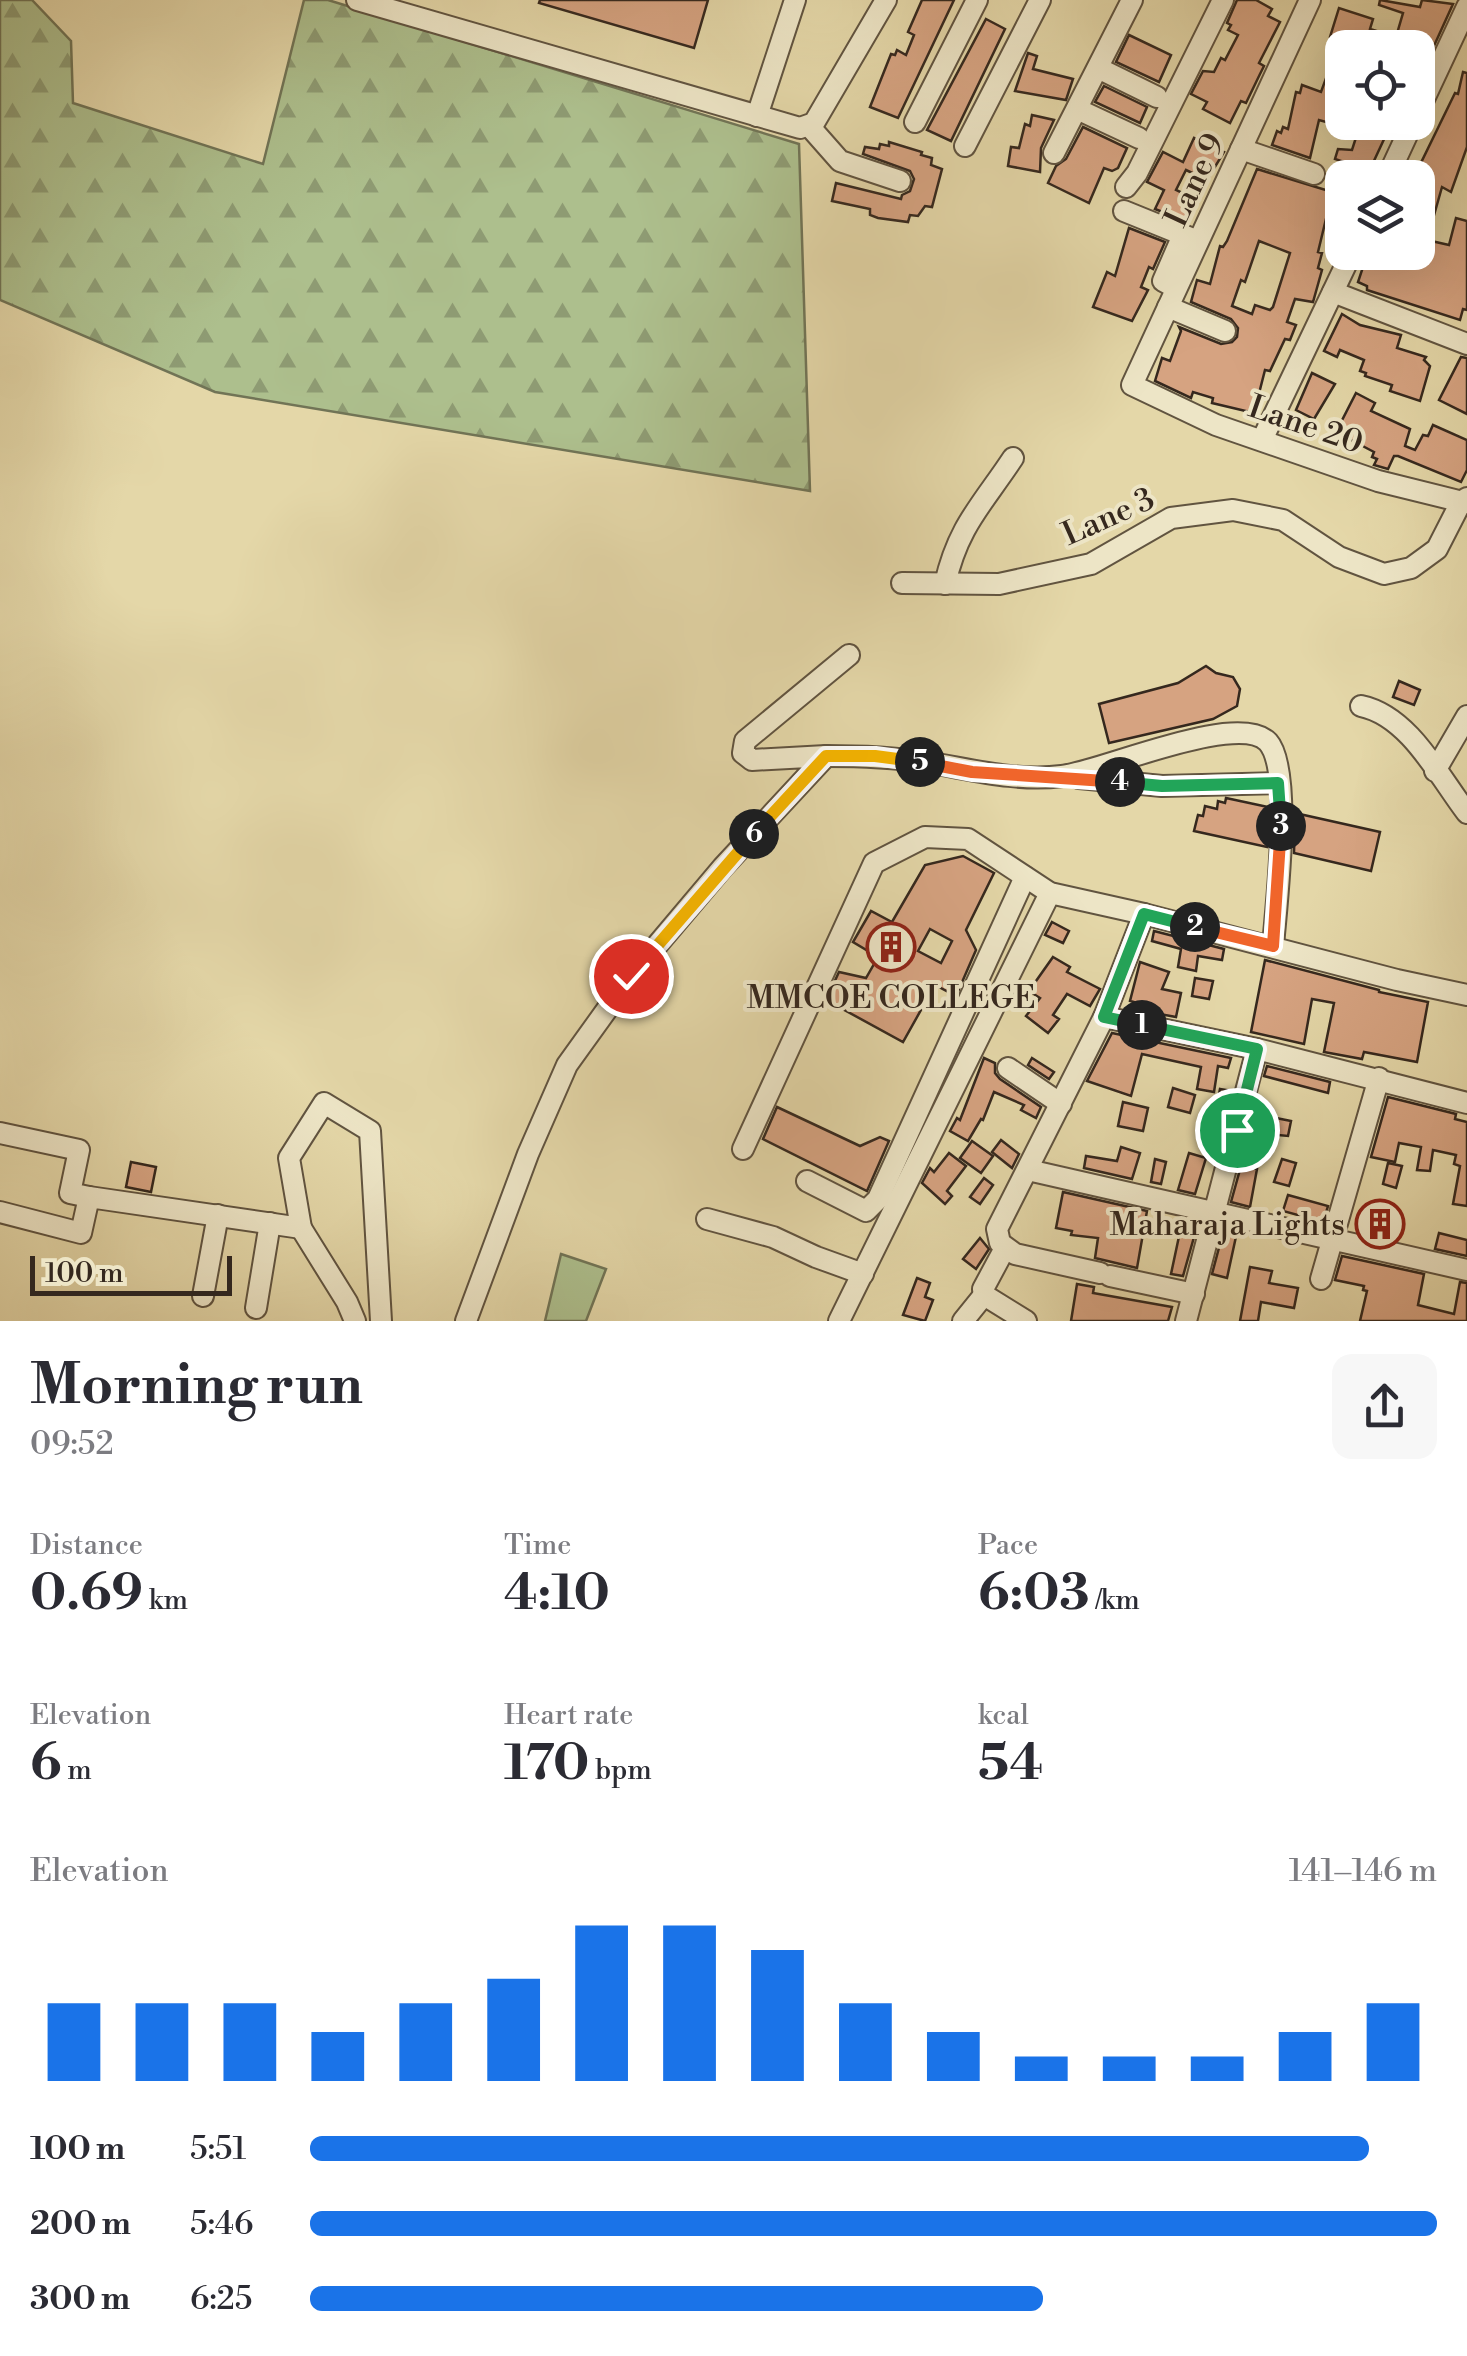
<!DOCTYPE html>
<html lang="en">
<head>
<meta charset="utf-8">
<style>
  :root { --surface:#fff; --page:#f7f7f7; --text:#2b2b33; --muted:#7c7c81; --accent:#1a73e8 }
  body { margin:0; font-family:"Libre Bodoni",serif; background:var(--page); color:var(--text); height:100vh; display:flex; flex-direction:column; font-size:38px; white-space:nowrap }
  * { box-sizing:border-box; margin:0 }
  p { font-size:32px; color:var(--muted) }
  .icon { flex:none; width:55px; height:55px; fill:none; stroke:currentColor; stroke-width:2; stroke-linecap:round; stroke-linejoin:round }
  .map { position:relative; height:1321px; overflow:hidden }
  .drawer { display:flex; flex-direction:column; background:var(--surface); flex:1 }
  .drawer>* { flex:none }
  .fabs { position:absolute; left:1325px; top:30px; display:grid; gap:20px }
  .fabs a { display:grid; place-items:center; width:110px; height:110px; border-radius:20px; background:var(--surface); box-shadow:0 10px 40px #0002; font-size:50px }
  .scale { position:absolute; left:30px; bottom:25px; width:202px; box-sizing:border-box; padding-left:10px; border:5px solid #35281e; border-top:0; font-size:28px; line-height:35px; white-space:nowrap; color:#35281e; -webkit-text-stroke:8px #ede5c6; paint-order:stroke }
  .pin { position:absolute; display:grid; place-items:center; width:85px; height:85px; color:#fff; margin:-42px; border:5px solid #fff; border-radius:50%; box-shadow:0 2px 10px #0007 }
  .km { position:absolute; width:50px; height:50px; margin:-25px; border-radius:50%; background:#222; color:#fff; font-size:28px; line-height:50px; text-align:center }
  .round { display:grid; place-items:center; flex:none; width:105px; height:105px; border-radius:20px; background:var(--page) }
  .summary { display:flex; align-items:center; justify-content:space-between; height:170px; padding:0 30px }
  h1 { font-size:55px; font-weight:700; line-height:75px }
  .stats { display:grid; grid-template-columns:repeat(3,1fr); gap:15px; height:170px; padding:10px 30px }
  .stats div { display:grid; align-content:center }
  .stats b { font-size:50px; font-weight:700 }
  .stats small { font-size:28px; font-weight:400 }
  .stats p { font-size:28px }
  .chart { height:280px; padding:20px 30px }
  .chart p { display:flex; justify-content:space-between }
  .chart svg { width:100%; height:180px; margin-top:10px; stroke:var(--accent); stroke-width:6 }
  ul { padding:0 30px; list-style:none; font-size:32px }
  li { display:grid; grid-template-columns:160px 120px 1fr; align-items:center; height:75px }
  li i { height:25px; border-radius:12px; background:var(--accent) }
  .map>svg:first-child { display:block }
  .forest { fill:url(#forest-firs); stroke:#717456; stroke-width:2.5 }
  .park { fill:#adbf8d; stroke:#717456; stroke-width:2.5 }
  .building { fill:#d6a381; stroke:#35281e; stroke-width:2.5; fill-rule:evenodd }
  .lines { fill:none; stroke-linecap:round; stroke-linejoin:round }
  .minor-casing { stroke:#615440; stroke-width:24 }
  .minor { stroke:#ede5c6; stroke-width:20 }
  .split-1-casing { stroke:#fff; stroke-width:20 }
  .split-2-casing { stroke:#fff; stroke-width:20 }
  .split-3-casing { stroke:#fff; stroke-width:20 }
  .split-4-casing { stroke:#fff; stroke-width:20 }
  .split-5-casing { stroke:#fff; stroke-width:20 }
  .split-6-casing { stroke:#fff; stroke-width:20 }
  .split-7-casing { stroke:#fff; stroke-width:20 }
  .split-1 { stroke:#22a559; stroke-width:12 }
  .split-2 { stroke:#22a559; stroke-width:12 }
  .split-3 { stroke:#f0652b; stroke-width:12 }
  .split-4 { stroke:#22a559; stroke-width:12 }
  .split-5 { stroke:#f0652b; stroke-width:12 }
  .split-6 { stroke:#f5b400; stroke-width:12 }
  .split-7 { stroke:#f5b400; stroke-width:12 }
  .labels { text-anchor:middle; stroke-width:8; stroke-linejoin:round; paint-order:stroke }
  .street-label { font-size:32px; fill:#35281e; stroke:#ede5c6 }
  .poi-label { font-size:32px; fill:#35281e; stroke:#ede5c6 }
</style>
</head>
<body>
<div class="map">
<svg width="1467" height="1321" viewBox="0 0 1467 1321">
  <defs>
    <pattern id="forest-firs" width="22" height="20" patternUnits="userSpaceOnUse" patternTransform="scale(2.5)"><rect width="22" height="20" fill="#adbf8d"/><path d="M5 1l3.5 6h-7zM16 11l3.5 6h-7z" fill="#8e9b73"/></pattern>
  </defs>
  <rect width="100%" height="100%" fill="#e4d7a8"/>
  <filter id="stains"><feTurbulence type="fractalNoise" baseFrequency=".002" numOctaves="4"/><feColorMatrix values="0 0 0 0 .2 0 0 0 0 .09 0 0 0 0 .02 0 0 0 .5 -.17"/></filter>
  <radialGradient id="worn" r=".72"><stop offset=".6" stop-color="#630" stop-opacity="0"/><stop offset="1" stop-color="#630" stop-opacity=".3"/></radialGradient>
  <path class="forest" d="M0 0H32L71 41 73 103 263 164 304 0H328L799 144 810 491 215 392 0 300Z"/>
  <path class="park" d="M561 1254 606 1269 586 1321H545Z"/>
  <g class="building">
    <path d="M540 0H708L694 48 539 3Z"/>
    <path d="M922 0H954L898 118 870 107 891 54 895 55 897 50 906 55 914 35 908 32Z"/>
    <path d="M1237 0H1256L1272 9 1268 16 1280 22 1259 63 1264 66 1260 74 1246 103 1241 101 1230 123 1203 109 1207 102 1191 94 1203 71 1214 72 1221 58 1225 60 1238 35 1228 30 1231 25 1227 23Z"/>
    <path d="M1380 0 1420 7 1422 0 1453 4 1418 81V48H1364L1342 44V90L1337 88 1326 122 1319 120 1310 158 1272 145 1277 131 1281 133 1283 127 1288 129 1296 92 1300 93 1302 85 1321 92 1339 43 1330 37 1339 8 1373 19 1370 29 1396 37 1403 13 1379 5Z"/>
    <path d="M986 19 1005 29 951 141 927 130Z"/>
    <path d="M1129 35 1171 55 1159 82 1116 62Z"/>
    <path d="M1028 53 1037 56 1033 69 1073 79 1066 100 1015 91Z"/>
    <path d="M1463 72 1467 73V147L1451 192 1442 187 1427 240 1449 245 1456 218 1467 221V310L1463 309 1460 320 1367 290V286L1358 282 1368 252H1418V197L1426 178 1416 173 1455 93 1458 94Z"/>
    <path d="M1104 86 1147 107 1140 123 1095 102Z"/>
    <path d="M1032 115 1054 120 1041 148 1040 172 1008 166 1011 147 1019 148 1025 124 1030 126Z"/>
    <path d="M1361 122H1392L1366 178H1345L1350 164 1335 159 1338 149 1352 150Z"/>
    <path d="M1083 127 1127 148 1118 168 1112 171 1104 168 1089 203 1048 183 1056 166 1066 159Z"/>
    <path d="M1194 138 1224 152 1207 180 1186 170 1176 190 1193 198 1186 221 1155 209 1164 190 1147 182 1163 152 1183 162Z"/>
    <path d="M889 142 922 152 921 155 932 158 931 165 942 169 932 207 925 206 918 216 910 215 908 222 878 218 870 215V209L832 201 836 183 901 199 902 195 910 191 914 179 910 171 863 154 865 147 879 149 880 144 889 146Z"/>
    <path d="M1257 169 1342 195V221L1326 219 1318 252 1322 253 1318 268 1322 270 1313 302 1295 299 1287 322 1296 325 1290 340 1285 339 1270 371 1265 370 1254 413 1212 403 1213 398 1193 392 1191 398 1155 381 1162 358 1170 361 1181 331 1179 327 1221 344 1232 342 1237 337 1238 328 1231 319 1191 302 1197 280 1210 284 1220 246 1223 247 1227 241ZM1259 241 1290 253 1273 307 1270 310 1255 305 1252 314 1232 306 1241 280 1245 282Z"/>
    <path d="M1129 228 1165 242 1153 269 1149 267 1141 287 1148 290 1132 321 1093 307 1107 272 1115 276Z"/>
    <path d="M1342 314 1360 325 1401 335 1397 348 1426 357 1424 360 1430 366 1420 401 1390 391 1392 385 1365 376 1366 373 1360 371 1364 360 1340 350 1337 357 1324 351Z"/>
    <path d="M1461 357 1467 358V414L1439 400Z"/>
    <path d="M1312 373 1335 384 1314 419 1296 410Z"/>
    <path d="M1356 393 1375 403 1371 411 1410 429 1405 446 1415 450 1423 435 1428 436 1433 425 1467 440V470L1461 482 1398 456H1394L1388 469 1374 465 1377 459 1372 457 1374 452 1336 432Z"/>
    <path d="M1206 666 1216 673 1233 677 1240 689 1237 706 1213 719 1109 743 1099 704 1178 683Z"/>
    <path d="M1399 681 1420 690 1414 705 1393 697Z"/>
    <path d="M1226 798 1268 807 1267 847 1194 831 1198 815 1203 816 1205 806 1217 809 1218 801 1225 803Z"/>
    <path d="M1295 813 1380 832 1371 871 1294 853Z"/>
    <path d="M963 856 994 873 966 930 976 950 956 996 935 985 903 1042 826 1000 839 972 866 978 878 957 853 942 871 911 892 922 925 865ZM930 929 952 941 941 963 918 951Z"/>
    <path d="M1052 922 1069 931 1063 943 1045 935Z"/>
    <path d="M1154 931 1224 949 1222 960 1198 956 1196 971 1178 967 1181 949 1152 941Z"/>
    <path d="M1053 957 1070 967 1067 972 1100 989 1090 1006 1067 994 1053 1015 1059 1019 1048 1033 1026 1016 1040 998 1029 991Z"/>
    <path d="M1265 960 1379 990V992L1428 1002 1417 1062 1364 1052 1362 1059 1324 1052 1334 1003 1312 999 1304 1044 1251 1032Z"/>
    <path d="M1140 962 1169 972 1162 989 1181 993 1176 1017 1154 1013 1155 1008 1130 1001Z"/>
    <path d="M1195 978 1213 981 1209 999 1192 996Z"/>
    <path d="M1112 1033 1231 1058 1228 1068 1218 1066 1214 1092 1197 1089 1201 1067 1142 1054 1131 1096 1087 1081Z"/>
    <path d="M984 1058 995 1063V1073L1000 1079 1041 1107 1036 1118 1021 1110 1024 1105 994 1092 983 1120 981 1119 968 1141 950 1131 957 1118 960 1120Z"/>
    <path d="M1032 1058 1054 1072 1049 1079 1028 1065Z"/>
    <path d="M1267 1066 1330 1082 1328 1093 1264 1076Z"/>
    <path d="M1173 1088 1195 1095 1190 1113 1168 1107Z"/>
    <path d="M1220 1089 1232 1091 1224 1122 1214 1120Z"/>
    <path d="M1388 1097 1456 1114 1455 1119 1467 1122V1206L1453 1204 1460 1166 1454 1164 1456 1155 1433 1150 1430 1171 1417 1170 1421 1147 1399 1143 1395 1162 1371 1157Z"/>
    <path d="M1123 1102 1148 1108 1143 1131 1118 1126Z"/>
    <path d="M777 1107 860 1146 880 1137 889 1141 867 1191 763 1139Z"/>
    <path d="M1276 1118 1291 1121 1288 1136 1249 1132 1253 1119 1275 1123Z"/>
    <path d="M1001 1140 1019 1154 1012 1168 992 1152Z"/>
    <path d="M972 1141 993 1156 981 1173 960 1158Z"/>
    <path d="M1121 1147 1140 1153 1132 1179 1084 1168 1086 1156 1117 1161Z"/>
    <path d="M949 1153 966 1166 947 1191 952 1196 945 1204 922 1183 930 1168 934 1172Z"/>
    <path d="M1189 1153 1206 1158 1195 1194 1178 1190Z"/>
    <path d="M1155 1159 1166 1162 1161 1184 1151 1182Z"/>
    <path d="M1282 1159 1296 1163 1289 1186 1274 1182Z"/>
    <path d="M131 1162 156 1167 151 1192 126 1187Z"/>
    <path d="M1388 1163 1402 1166 1396 1188 1383 1184Z"/>
    <path d="M1241 1166 1257 1169 1250 1207 1231 1202Z"/>
    <path d="M984 1178 993 1185 980 1204 970 1197Z"/>
    <path d="M1063 1192 1147 1211 1137 1268 1095 1258 1098 1238 1071 1235 1072 1231 1056 1228Z"/>
    <path d="M1288 1195 1328 1206 1323 1222 1283 1211Z"/>
    <path d="M1374 1216 1390 1220 1387 1233 1370 1229Z"/>
    <path d="M1181 1227 1196 1230 1183 1276 1171 1274Z"/>
    <path d="M1224 1229 1237 1232 1227 1278 1212 1274Z"/>
    <path d="M1439 1233 1467 1240V1256L1435 1249Z"/>
    <path d="M980 1238 989 1249 976 1269 963 1259Z"/>
    <path d="M1342 1256 1424 1274 1418 1305 1454 1314 1460 1282 1467 1283V1321H1360L1367 1291 1363 1290 1364 1286 1335 1280Z"/>
    <path d="M1250 1267 1272 1271 1269 1283 1298 1288 1294 1308 1261 1302 1258 1321H1240Z"/>
    <path d="M917 1278 930 1283 925 1297 933 1300 925 1321 903 1315Z"/>
    <path d="M1077 1284 1094 1287 1093 1293 1172 1307 1168 1321H1071Z"/>
  </g>
  <g class="lines">
    <g class="minor-casing">
      <g id="minor">
        <path d="M357 0 800 128 814 123 886 0"/>
        <path d="M1310 0 1132 385 1216 425 1378 481 1467 503"/>
        <path d="M1098 68 1157 97"/>
        <path d="M1077 109 1139 138"/>
        <path d="M1418 112 1467 7"/>
        <path d="M757 116 795 0"/>
        <path d="M915 122 977 0"/>
        <path d="M810 127 840 161 900 181"/>
        <path d="M965 146 1040 0"/>
        <path d="M1241 149 1314 174"/>
        <path d="M1054 153 1132 0"/>
        <path d="M1387 178 1413 122"/>
        <path d="M1126 187 1137 173 1223 0"/>
        <path d="M1124 211 1198 241"/>
        <path d="M1176 288 1163 281 1183 235"/>
        <path d="M1333 292 1467 344"/>
        <path d="M1168 307 1225 331"/>
        <path d="M1262 440 1352 252"/>
        <path d="M902 583 999 584 1091 564 1171 518 1233 510 1283 520 1339 557 1384 574 1411 568 1437 549 1461 502 1467 498"/>
        <path d="M945 584C958 526 982 505 1013 458"/>
        <path d="M1361 706C1409 716 1438 775 1467 813"/>
        <path d="M826 756C860 756 891 757 925 762 970 769 1016 782 1062 776 1103 771 1238 711 1268 742 1293 770 1276 907 1273 946"/>
        <path d="M1435 771 1467 716"/>
        <path d="M1079 778 1162 786 1278 783"/>
        <path d="M1104 1017 1257 1049 1467 1103"/>
        <path d="M1008 1068 1061 1104"/>
        <path d="M0 1133 79 1150 70 1193 89 1197"/>
        <path d="M743 1149 874 863 925 837 968 839 1050 893 1144 914 1397 980 1467 995"/>
        <path d="M1028 1170 1467 1270"/>
        <path d="M807 1181 866 1211 878 1199 1025 877"/>
        <path d="M0 1212 81 1233 89 1197 301 1228 289 1158 324 1103 370 1131 381 1321"/>
        <path d="M707 1219 773 1237 816 1257 863 1274"/>
        <path d="M301 1228 347 1302 355 1321"/>
        <path d="M1005 1248 983 1289 984 1295 1026 1321"/>
        <path d="M1100 1273 1015 1254 1000 1243 997 1229 1104 1017 1144 914"/>
        <path d="M1110 1276 1194 1294"/>
        <path d="M1321 1279 1379 1078"/>
        <path d="M203 1296 218 1215"/>
        <path d="M256 1308 270 1223"/>
        <path d="M466 1321 528 1154 567 1065 631 976 723 867 826 756 752 760 743 753 745 741 849 655"/>
        <path d="M839 1321 1050 893"/>
        <path d="M963 1321 984 1295"/>
        <path d="M1186 1321 1257 1049"/>
      </g>
    </g>
    <use href="#minor" class="minor"/>
  </g>
  <g class="lines">
    <g class="split-1-casing">
      <path id="split-1" d="M1142 1025 1257 1049 1237 1130"/>
    </g>
    <g class="split-2-casing">
      <path id="split-2" d="M1142 1025 1104 1017 1144 914 1195 927"/>
    </g>
    <g class="split-3-casing">
      <path id="split-3" d="M1195 927 1273 946 1281 826"/>
    </g>
    <g class="split-4-casing">
      <path id="split-4" d="M1120 782 1162 786 1278 783 1281 826"/>
    </g>
    <g class="split-5-casing">
      <path id="split-5" d="M920 762 972 772 1120 782"/>
    </g>
    <g class="split-6-casing">
      <path id="split-6" d="M754 834 826 756H875L920 762"/>
    </g>
    <g class="split-7-casing">
      <path id="split-7" d="M631 976 754 834"/>
    </g>
    <use href="#split-1" class="split-1"/>
    <use href="#split-2" class="split-2"/>
    <use href="#split-3" class="split-3"/>
    <use href="#split-4" class="split-4"/>
    <use href="#split-5" class="split-5"/>
    <use href="#split-6" class="split-6"/>
    <use href="#split-7" class="split-7"/>
  </g>
  <defs>
    <g id="building-ring" transform="scale(2.5)"><circle r="9.5" fill="#ede5c6" stroke="#8f2418" stroke-width="1.5"/><path d="M-4-6H4V6H1V3H-1V6H-4ZM-2.5-4.3h1.7v1.8h-1.7ZM.8-4.3h1.7v1.8H.8ZM-2.5-1h1.7V.8h-1.7ZM.8-1h1.7V.8H.8Z" fill="#8f2418"/></g>
  </defs>
  <g fill-rule="evenodd">
    <use href="#building-ring" x="891" y="947"/>
    <use href="#building-ring" x="1380" y="1224"/>
  </g>
  <g class="labels">
    <g class="street-label">
      <text transform="translate(1194 180) rotate(-65)" y="11">Lane 9</text>
      <text transform="translate(1306 424) rotate(19)" y="11">Lane 20</text>
      <text transform="translate(1108 516) rotate(-24)" y="11">Lane 3</text>
    </g>
    <g class="poi-label">
      <text x="891" y="1008">MMCOE COLLEGE</text>
      <text x="1345" y="1235" text-anchor="end">Maharaja Lights</text>
    </g>
  </g>
  <rect width="100%" height="100%" filter="url(#stains)"/>
  <rect width="100%" height="100%" fill="url(#worn)"/>
</svg>
<div class="fabs">
<a><svg class="icon" aria-label="locate" viewBox="0 0 24 24"><circle cx="12" cy="12" r="6"/><path d="M12 2v4M12 18v4M2 12h4M18 12h4"/></svg></a>
<a><svg class="icon" aria-label="layers" viewBox="0 0 24 24"><path d="M12 4l9 5-9 5-9-5zM3 14l9 5 9-5"/></svg></a>
</div>
<div class="scale">100 m</div>
<div class="pin" style="left:1237px;top:1130px;background:#1e9e55"><svg class="icon" aria-label="arrive" viewBox="0 0 24 24"><path d="M6 21V4h12l-3 4 3 4H6"/></svg></div>
<div class="pin" style="left:631px;top:976px;background:#d93025"><svg class="icon" aria-label="check" viewBox="0 0 24 24"><path d="M5 12l5 5 9-10"/></svg></div>
<b class="km" style="left:1142px;top:1025px">1</b>
<b class="km" style="left:1195px;top:927px">2</b>
<b class="km" style="left:1281px;top:826px">3</b>
<b class="km" style="left:1120px;top:782px">4</b>
<b class="km" style="left:920px;top:762px">5</b>
<b class="km" style="left:754px;top:834px">6</b>
</div>
<section class="drawer">
<div class="summary"><div><h1>Morning run</h1><p>09:52</p></div><a class="round"><svg class="icon" aria-label="share" viewBox="0 0 24 24"><path d="M12 15V3M7 8l5-5 5 5M5 13v7h14v-7"/></svg></a></div>
<div class="stats">
<div><p>Distance</p><b>0.69<small> km</small></b></div>
<div><p>Time</p><b>4:10</b></div>
<div><p>Pace</p><b>6:03<small> /km</small></b></div>
</div>
<div class="stats">
<div><p>Elevation</p><b>6<small> m</small></b></div>
<div><p>Heart rate</p><b>170<small> bpm</small></b></div>
<div><p>kcal</p><b>54</b></div>
</div>
<div class="chart"><p><span>Elevation</span>141–146 m</p>
<svg viewBox="0 0 160 44" preserveAspectRatio="none"><path d="M5 44V25M15 44V25M25 44V25M35 44V32M45 44V25M55 44V19M65 44V6M75 44V6M85 44V12M95 44V25M105 44V32M115 44V38M125 44V38M135 44V38M145 44V32M155 44V25"/></svg>
</div>
<ul>
<li><b>100 m</b>5:51<i style="width:94%"></i></li>
<li><b>200 m</b>5:46<i style="width:100%"></i></li>
<li><b>300 m</b>6:25<i style="width:65%"></i></li>
</ul>
</section>
</body>
</html>
